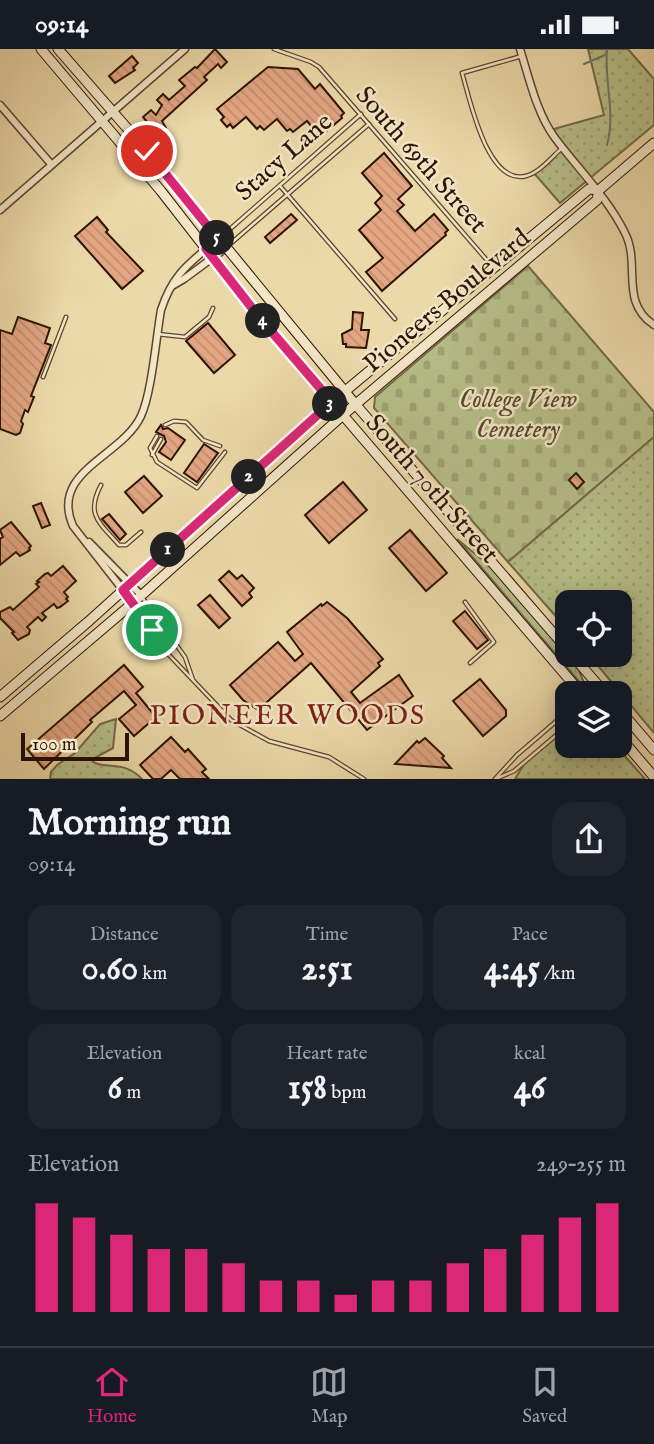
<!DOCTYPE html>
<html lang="en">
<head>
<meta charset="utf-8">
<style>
  :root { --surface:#171b24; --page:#20242c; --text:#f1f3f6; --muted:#9ea1a6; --line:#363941; --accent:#db2777 }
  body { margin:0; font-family:"IM FELL English",serif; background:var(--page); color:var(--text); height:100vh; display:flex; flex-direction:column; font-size:26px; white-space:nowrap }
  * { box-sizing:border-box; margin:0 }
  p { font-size:23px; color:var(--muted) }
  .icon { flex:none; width:38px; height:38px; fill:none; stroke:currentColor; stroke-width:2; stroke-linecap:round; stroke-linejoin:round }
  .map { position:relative; height:730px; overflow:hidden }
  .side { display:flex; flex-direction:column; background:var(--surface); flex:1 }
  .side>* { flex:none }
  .buttons { position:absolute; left:555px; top:541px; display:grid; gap:14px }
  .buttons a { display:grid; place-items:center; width:77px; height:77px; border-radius:14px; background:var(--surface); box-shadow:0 4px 18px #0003; font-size:35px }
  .scale { position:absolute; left:21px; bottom:18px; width:108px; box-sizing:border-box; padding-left:7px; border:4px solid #2d1303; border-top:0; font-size:19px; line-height:24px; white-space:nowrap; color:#2d1303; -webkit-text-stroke:5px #f3e6c7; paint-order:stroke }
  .pin { position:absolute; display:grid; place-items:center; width:60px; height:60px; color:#fff; margin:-30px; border:4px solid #fff; border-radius:50%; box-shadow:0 2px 7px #0007 }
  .km { position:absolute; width:35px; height:35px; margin:-18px; border-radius:50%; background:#222; color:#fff; font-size:19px; line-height:35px; text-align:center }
  .round { display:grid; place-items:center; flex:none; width:74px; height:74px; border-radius:21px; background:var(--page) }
  .headline { display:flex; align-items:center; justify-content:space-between; height:119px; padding:0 28px }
  h1 { font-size:38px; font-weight:800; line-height:52px }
  .stats { display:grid; grid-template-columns:repeat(3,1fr); gap:10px; height:119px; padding:7px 28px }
  .stats div { display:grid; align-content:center; border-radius:18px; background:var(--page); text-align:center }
  .stats b { font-size:35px; font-weight:800 }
  .stats small { font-size:19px; font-weight:400 }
  .stats p { font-size:19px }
  .chart { height:196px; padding:14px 28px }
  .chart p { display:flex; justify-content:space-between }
  .chart svg { width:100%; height:126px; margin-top:7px; stroke:var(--accent); stroke-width:6 }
  .status { display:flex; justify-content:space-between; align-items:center; height:49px; padding:0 35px; background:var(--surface); direction:ltr }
  .status svg { height:19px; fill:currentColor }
  .tabs { display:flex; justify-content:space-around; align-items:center; height:98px; border-top:2px solid var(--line); background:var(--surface); font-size:19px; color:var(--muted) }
  .tabs a { display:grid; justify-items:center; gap:4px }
  .tabs .on { color:var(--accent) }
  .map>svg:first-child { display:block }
  .grass { fill:url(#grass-tufts); stroke:#726946; stroke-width:2 }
  .cemetery { fill:url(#cemetery-stones); stroke:#726946; stroke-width:2 }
  .park { fill:url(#park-dots); stroke:#726946; stroke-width:2 }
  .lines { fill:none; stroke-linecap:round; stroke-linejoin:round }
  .stream { stroke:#6e776a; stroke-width:2 }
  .building { fill:url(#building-back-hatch); stroke:#2d1303; stroke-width:2 }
  .service-casing { stroke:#5d442c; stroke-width:5 }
  .minor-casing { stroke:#5d442c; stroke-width:9 }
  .secondary-casing { stroke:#2d1303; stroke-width:11 }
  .service { stroke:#f3e6c7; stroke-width:2.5 }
  .minor { stroke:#f3e6c7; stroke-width:6 }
  .secondary { stroke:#f3e6c7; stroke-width:9 }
  .route-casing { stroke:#fff; stroke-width:14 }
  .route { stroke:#db2777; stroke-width:9 }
  .labels { text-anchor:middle; stroke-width:5; stroke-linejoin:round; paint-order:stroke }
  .street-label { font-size:26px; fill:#2d1303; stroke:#f3e6c7 }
  .park-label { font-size:26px; font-style:italic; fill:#56472b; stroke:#f3e6c7 }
  .neighbourhood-label { font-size:28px; letter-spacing:2px; fill:#7a1f14; stroke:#f3e6c7 }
</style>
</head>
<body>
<div class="status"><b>09:14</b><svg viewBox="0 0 49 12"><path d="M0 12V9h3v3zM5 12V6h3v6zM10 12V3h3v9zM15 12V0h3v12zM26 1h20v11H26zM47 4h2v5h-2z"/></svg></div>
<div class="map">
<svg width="654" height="730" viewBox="0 0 654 730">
  <defs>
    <pattern id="grass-tufts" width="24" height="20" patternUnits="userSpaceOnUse" patternTransform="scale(1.75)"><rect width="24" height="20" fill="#b7bf89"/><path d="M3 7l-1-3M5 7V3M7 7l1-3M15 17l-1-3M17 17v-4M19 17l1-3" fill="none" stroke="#9ea375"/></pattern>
    <pattern id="cemetery-stones" width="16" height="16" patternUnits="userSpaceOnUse" patternTransform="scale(1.75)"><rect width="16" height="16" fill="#b7bf89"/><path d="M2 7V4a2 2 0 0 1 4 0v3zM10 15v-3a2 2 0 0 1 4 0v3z" fill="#9ea375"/></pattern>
    <pattern id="park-dots" width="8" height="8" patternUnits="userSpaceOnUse" patternTransform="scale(1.75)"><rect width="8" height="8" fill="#b7bf89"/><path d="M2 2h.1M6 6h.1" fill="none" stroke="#9ea375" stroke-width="1.8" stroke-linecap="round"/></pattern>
    <pattern id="building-back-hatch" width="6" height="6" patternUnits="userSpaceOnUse" patternTransform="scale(1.75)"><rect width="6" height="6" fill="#e3a683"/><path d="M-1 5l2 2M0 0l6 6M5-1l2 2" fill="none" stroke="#c38e70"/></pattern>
  </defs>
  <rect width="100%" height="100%" fill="#ecd9a9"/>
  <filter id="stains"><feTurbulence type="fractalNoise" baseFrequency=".00286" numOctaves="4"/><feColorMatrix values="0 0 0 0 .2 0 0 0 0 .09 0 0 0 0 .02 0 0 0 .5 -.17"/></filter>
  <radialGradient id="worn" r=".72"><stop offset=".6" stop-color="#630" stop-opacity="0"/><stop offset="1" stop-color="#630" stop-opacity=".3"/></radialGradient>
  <path class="grass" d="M457 490 491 518 578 619 584 634 582 636Z"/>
  <path class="cemetery" d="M528 217 654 363V388L508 513 374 359 375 348Z"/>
  <g class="park">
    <path d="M588 0H628L654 30V76L560 154 534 124 563 99 550 81 604 66Z"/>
    <path d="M654 388V684L589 606H620V553H567V580L508 513Z"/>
    <path d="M116 670 113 699 91 711C102 722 122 709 142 730H50L51 723 57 716 75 704 100 675Z"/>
    <path d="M567 677V696L616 697 645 730H515L526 712Z"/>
  </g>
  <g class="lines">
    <g class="stream">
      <path d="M584 15 605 6"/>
      <path d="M607 96C616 63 604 33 607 0"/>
    </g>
  </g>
  <g class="building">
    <path d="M215 0 227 13 221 19 218 15 204 28 207 31 162 72 166 79 158 86 143 68 151 61 156 66 162 56 157 51 163 45 169 51 185 37 179 31 195 18 197 19Z"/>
    <path d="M132 7 138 14 133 19 135 21 115 34 109 27Z"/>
    <path d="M268 18 298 20 315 40 320 35 344 64 341 67 342 69 323 85 320 81 317 84 307 72 293 83 290 80 287 82 277 70 264 81 260 77 257 80 246 68 233 79 230 75 227 78 221 71 224 68 217 60Z"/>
    <path d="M384 104 412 137 398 150 404 156 397 162 415 182 434 165 448 181 445 184 446 186 382 242 366 223 383 209 359 181 381 161 375 154 382 147 362 124Z"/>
    <path d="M291 165 297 171 270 194 265 188Z"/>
    <path d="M97 168 108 181 106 183 143 222 122 240 75 187Z"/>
    <path d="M353 263 363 264 361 281H369L366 299 346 298V295H343L342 285 352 280Z"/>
    <path d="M18 268 50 279 45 294 51 296 31 347 34 348 28 363 25 361 21 372 23 375 20 384 16 386 0 380V281L12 285Z"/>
    <path d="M208 274 235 306 214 324 186 292Z"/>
    <path d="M161 376 163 380 168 379 185 391 171 411 159 403 166 393 164 387 156 383Z"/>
    <path d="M204 395 218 404 197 433 184 424Z"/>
    <path d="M576 424 584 433 577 440 569 431Z"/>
    <path d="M144 427 162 447 143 464 125 443Z"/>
    <path d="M343 433 367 461 329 494 305 466Z"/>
    <path d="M41 454 50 476 42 479 33 457Z"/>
    <path d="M109 465 126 485 120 491 102 470Z"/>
    <path d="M11 473 31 497 29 499 30 501 20 507 16 503 0 516V490L3 488 0 481Z"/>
    <path d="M410 481 447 524 426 542 389 499Z"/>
    <path d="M63 517 76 532 64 543 68 548 66 550 68 552 60 558 57 559 54 555 42 564 46 568 42 572 38 568 27 578 30 581 29 585 18 591 12 584 14 583 0 569V563L10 558 13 561 39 538 36 535 39 533 37 532 45 525 48 524 51 527Z"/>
    <path d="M229 522 237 530 242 526 254 539 249 544 252 548 242 557 219 531Z"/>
    <path d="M210 546 230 569 219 579 198 556Z"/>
    <path d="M327 553 347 569 383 610 378 614 380 617 351 643 360 654 399 626 413 647 367 681 311 614 258 661 243 651 230 636 278 593 295 612 303 605 287 583 321 555 322 557Z"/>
    <path d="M465 562 488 591 477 600 453 572Z"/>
    <path d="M124 616 143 638 136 644 156 668 134 687 119 670 136 656 124 642 90 671 92 673 44 720 27 700Z"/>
    <path d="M480 630 506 661V667L483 687 453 652Z"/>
    <path d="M171 688 185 703 188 700 206 720 202 723 209 730H180L171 721 161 730H153L140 716Z"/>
    <path d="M425 689 444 707 442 709 451 719 395 715 417 692 419 694Z"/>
  </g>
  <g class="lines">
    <g class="service-casing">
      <g id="service">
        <path d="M274 0 311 13 319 18 492 217"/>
        <path d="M522 7 462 24C470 50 487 137 526 127 539 124 551 109 561 100"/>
        <path d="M280 137 395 270"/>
        <path d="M221 188 361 65"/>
        <path d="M229 196 369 75"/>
        <path d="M157 285 185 288 209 268 213 259"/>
        <path d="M43 328 66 268"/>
        <path d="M165 376 174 372 186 373 203 391 220 397"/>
        <path d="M157 387 150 399 157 413 197 439 225 403"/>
        <path d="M152 406 161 390"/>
        <path d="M101 436C85 466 100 474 119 496H126L141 483"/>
        <path d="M142 548 185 608 193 631"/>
        <path d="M465 553 494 593 470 614"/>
        <path d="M135 556 169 606 231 671 269 692 329 708 364 730"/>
        <path d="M589 644 596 638"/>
        <path d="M498 729 514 722 567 677"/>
        <path d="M495 730 517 706 567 663"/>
      </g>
    </g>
    <g class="minor-casing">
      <g id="minor">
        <path d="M520 0C529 29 537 65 555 89 579 121 607 148 625 184 641 215 619 253 654 276"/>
        <path d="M0 56 51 115"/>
        <path d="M0 161 185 0"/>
        <path d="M172 237 184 230 226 199"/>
        <path d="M89 493 141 546"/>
        <path d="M133 554 73 477C49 422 122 408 141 367 152 343 156 289 161 261 173 224 190 214 218 190"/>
      </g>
    </g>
    <g class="secondary-casing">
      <g id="secondary">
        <path d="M41 0 161 142 259 268 581 644"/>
        <path d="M58 0 147 102 356 356 567 600"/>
        <path d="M572 606 605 644"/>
        <path d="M0 648 89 572 332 353 589 140 599 141"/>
        <path d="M620 661 654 701"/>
        <path d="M0 667 133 554 343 366 597 151 599 141 654 94"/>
        <path d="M620 688 654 728"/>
      </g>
    </g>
    <use href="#service" class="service"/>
    <use href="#minor" class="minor"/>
    <use href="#secondary" class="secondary"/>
  </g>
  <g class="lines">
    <g class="route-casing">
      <path id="route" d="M147 102 218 190 206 200 259 268 332 353 123 541 152 581"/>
    </g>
    <use href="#route" class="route"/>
  </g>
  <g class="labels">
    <g class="street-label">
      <text transform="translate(283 107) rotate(-41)" y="9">Stacy Lane</text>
      <text transform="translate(422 110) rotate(49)" y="9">South 69th Street</text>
      <text transform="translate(446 251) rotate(-40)" y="9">Pioneers Boulevard</text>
      <text transform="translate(433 439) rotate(49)" y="9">South 70th Street</text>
    </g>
    <g class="park-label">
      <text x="518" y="358">College View<tspan x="518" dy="30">Cemetery</tspan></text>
    </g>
    <g class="neighbourhood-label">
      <text x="288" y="675">PIONEER WOODS</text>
    </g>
  </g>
  <rect width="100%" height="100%" filter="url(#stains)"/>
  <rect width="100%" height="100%" fill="url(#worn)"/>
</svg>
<div class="buttons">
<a><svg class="icon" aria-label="locate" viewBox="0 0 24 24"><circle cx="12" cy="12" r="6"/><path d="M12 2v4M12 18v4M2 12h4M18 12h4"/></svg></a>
<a><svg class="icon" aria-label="layers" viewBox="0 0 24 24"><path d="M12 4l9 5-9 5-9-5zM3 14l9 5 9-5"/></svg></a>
</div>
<div class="scale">100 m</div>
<div class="pin" style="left:152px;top:581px;background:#1e9e55"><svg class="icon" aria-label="arrive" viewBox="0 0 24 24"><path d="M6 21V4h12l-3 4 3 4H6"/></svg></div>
<div class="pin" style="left:147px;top:102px;background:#d93025"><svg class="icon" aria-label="check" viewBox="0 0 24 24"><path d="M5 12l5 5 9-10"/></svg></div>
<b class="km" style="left:168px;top:501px">1</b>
<b class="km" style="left:249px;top:428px">2</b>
<b class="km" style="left:330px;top:355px">3</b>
<b class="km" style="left:263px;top:272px">4</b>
<b class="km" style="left:217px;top:189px">5</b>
</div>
<section class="side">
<div class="headline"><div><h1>Morning run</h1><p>09:14</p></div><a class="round"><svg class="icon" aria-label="share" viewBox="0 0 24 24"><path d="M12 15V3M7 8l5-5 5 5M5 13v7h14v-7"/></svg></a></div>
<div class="stats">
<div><p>Distance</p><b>0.60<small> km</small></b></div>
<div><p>Time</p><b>2:51</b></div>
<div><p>Pace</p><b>4:45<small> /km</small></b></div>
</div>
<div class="stats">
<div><p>Elevation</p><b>6<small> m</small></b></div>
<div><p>Heart rate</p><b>158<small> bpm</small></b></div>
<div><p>kcal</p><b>46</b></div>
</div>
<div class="chart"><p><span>Elevation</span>249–255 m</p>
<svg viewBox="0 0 160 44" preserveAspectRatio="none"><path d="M5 44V6M15 44V11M25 44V17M35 44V22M45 44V22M55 44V27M65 44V33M75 44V33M85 44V38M95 44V33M105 44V33M115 44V27M125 44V22M135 44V17M145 44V11M155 44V6"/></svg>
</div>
</section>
<nav class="tabs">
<a class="on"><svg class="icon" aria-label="home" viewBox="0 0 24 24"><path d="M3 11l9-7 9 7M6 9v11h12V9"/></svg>Home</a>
<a><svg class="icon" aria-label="map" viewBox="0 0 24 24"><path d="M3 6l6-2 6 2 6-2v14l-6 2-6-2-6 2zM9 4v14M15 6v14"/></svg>Map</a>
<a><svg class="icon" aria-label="saved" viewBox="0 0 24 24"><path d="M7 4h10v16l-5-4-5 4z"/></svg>Saved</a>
</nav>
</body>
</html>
